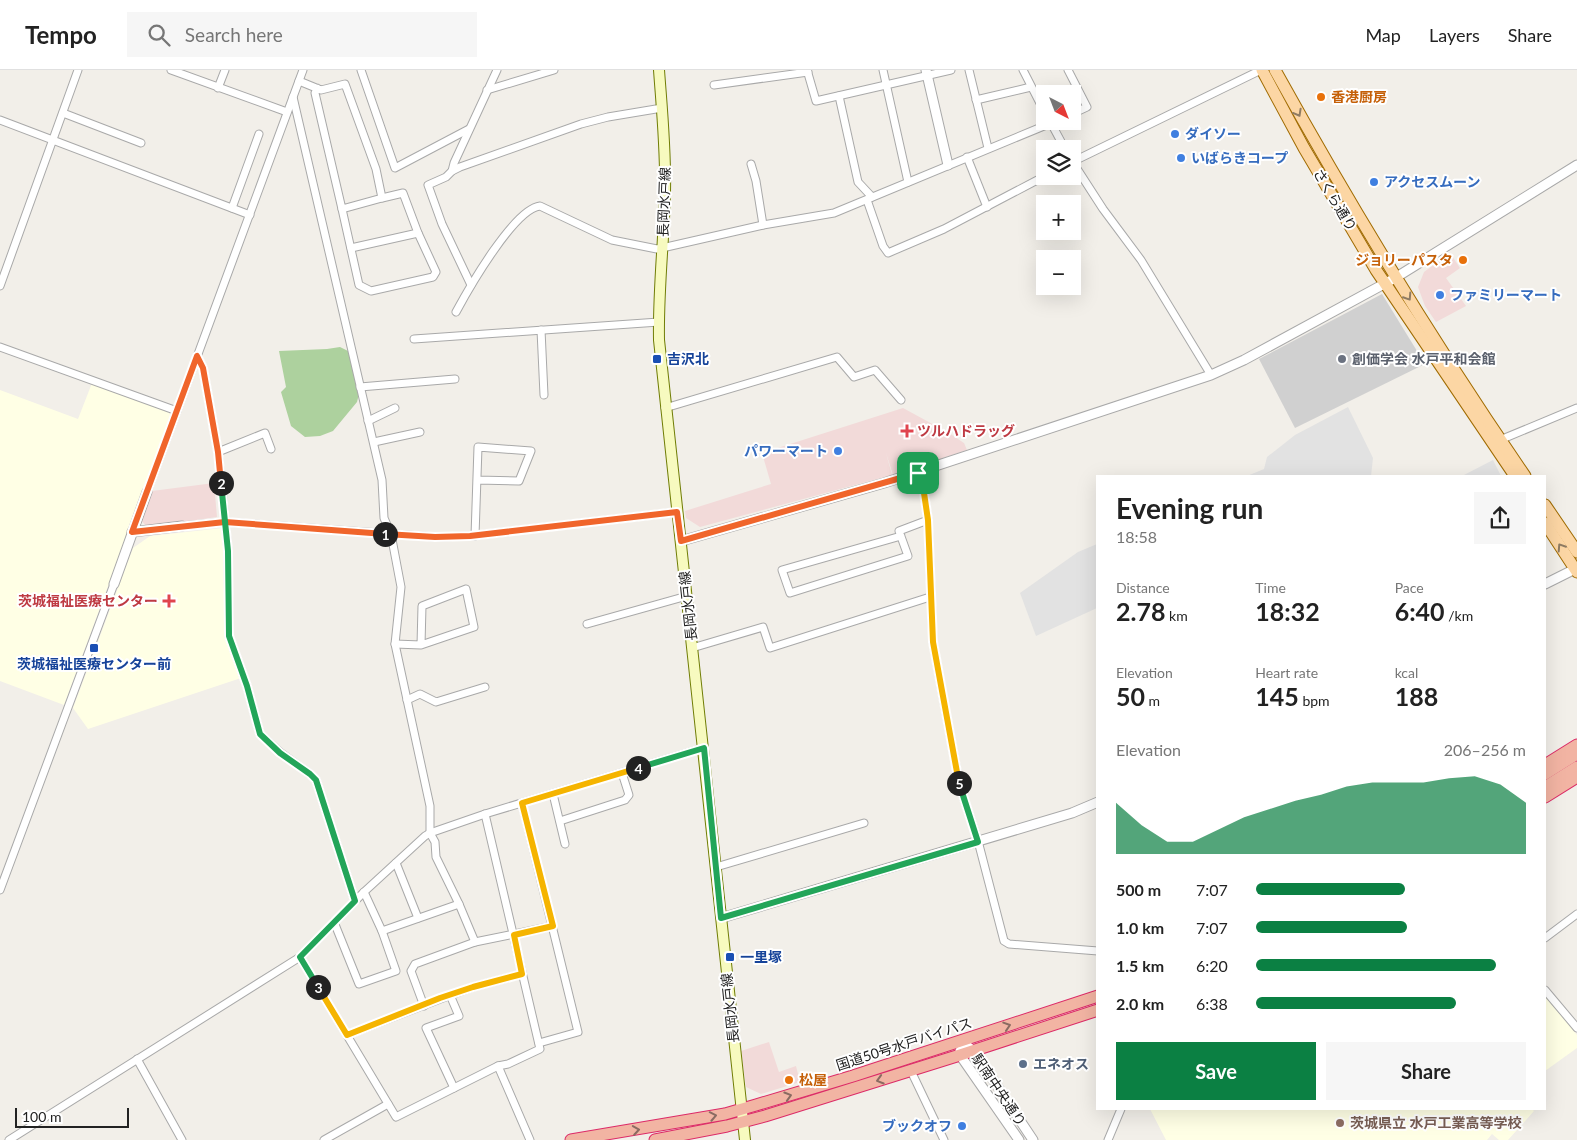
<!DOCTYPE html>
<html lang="en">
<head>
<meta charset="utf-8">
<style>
  :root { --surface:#fff; --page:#f6f6f6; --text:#222; --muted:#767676; --line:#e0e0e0; --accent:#0b8043 }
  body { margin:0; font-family:Lato,"Noto Sans JP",sans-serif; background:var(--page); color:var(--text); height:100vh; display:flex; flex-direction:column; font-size:19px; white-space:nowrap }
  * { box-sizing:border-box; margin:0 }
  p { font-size:16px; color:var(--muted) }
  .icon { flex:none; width:28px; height:28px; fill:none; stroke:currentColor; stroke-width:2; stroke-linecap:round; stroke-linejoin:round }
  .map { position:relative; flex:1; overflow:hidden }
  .panel { position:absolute; left:1096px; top:405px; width:450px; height:635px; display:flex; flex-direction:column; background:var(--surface); border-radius:0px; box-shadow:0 5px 20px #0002 }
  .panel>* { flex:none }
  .needle { width:32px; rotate:138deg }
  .buttons { position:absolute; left:1036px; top:15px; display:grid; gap:10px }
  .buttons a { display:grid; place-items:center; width:45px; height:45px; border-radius:0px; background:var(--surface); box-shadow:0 5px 20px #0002; font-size:25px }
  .scale { position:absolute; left:15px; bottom:12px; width:114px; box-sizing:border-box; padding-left:5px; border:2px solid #222; border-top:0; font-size:14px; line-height:18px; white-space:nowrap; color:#222; -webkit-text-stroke:4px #fff; paint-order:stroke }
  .pin { position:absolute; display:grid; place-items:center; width:42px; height:42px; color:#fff; margin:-21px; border-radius:10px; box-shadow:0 2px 8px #0006 }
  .km { position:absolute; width:25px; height:25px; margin:-12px; border-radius:50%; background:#222; color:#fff; font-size:14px; line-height:25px; text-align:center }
  .round { display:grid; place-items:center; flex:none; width:52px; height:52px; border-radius:0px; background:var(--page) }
  .head { display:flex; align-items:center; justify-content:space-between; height:85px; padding:0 20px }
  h1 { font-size:28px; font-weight:700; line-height:38px }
  .stats { display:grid; grid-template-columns:repeat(3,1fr); gap:8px; height:85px; padding:5px 20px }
  .stats div { display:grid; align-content:center }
  .stats b { font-size:25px; font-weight:700 }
  .stats small { font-size:14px; font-weight:400 }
  .stats p { font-size:14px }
  .chart { height:140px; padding:10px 20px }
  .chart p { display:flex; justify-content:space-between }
  .chart svg { width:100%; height:90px; margin-top:5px; fill:var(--accent); opacity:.7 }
  .button { display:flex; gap:10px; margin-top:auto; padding:10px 20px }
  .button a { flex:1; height:58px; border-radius:0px; background:var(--accent); color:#fff; font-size:20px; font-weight:700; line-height:58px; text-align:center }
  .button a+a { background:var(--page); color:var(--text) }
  ul { padding:0 20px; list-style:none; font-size:16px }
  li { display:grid; grid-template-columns:80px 60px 1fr; align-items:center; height:38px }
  li i { height:12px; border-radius:6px; background:var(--accent) }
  header { display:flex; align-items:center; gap:30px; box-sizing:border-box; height:70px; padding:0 25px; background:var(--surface); border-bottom:1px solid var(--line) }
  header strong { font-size:24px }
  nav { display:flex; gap:28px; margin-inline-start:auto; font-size:18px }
  .search { width:350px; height:45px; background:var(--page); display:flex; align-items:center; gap:12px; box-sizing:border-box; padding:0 18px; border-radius:0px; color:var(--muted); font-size:19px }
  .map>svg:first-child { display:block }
  .commercial { fill:#f2dad9 }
  .education { fill:#ffffe5 }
  .religious { fill:#d0d0d0 }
  .forest { fill:#add19e }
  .parking { fill:#e2e2e2 }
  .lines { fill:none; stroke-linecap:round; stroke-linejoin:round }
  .minor-casing { stroke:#a9a9a9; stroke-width:9 }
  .tertiary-casing { stroke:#a9a9a9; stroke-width:11 }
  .secondary-casing { stroke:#707d05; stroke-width:12 }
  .primary-casing { stroke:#a06b00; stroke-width:13 }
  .trunk-casing { stroke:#dc2a67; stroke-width:13 }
  .minor { stroke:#fff; stroke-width:7 }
  .tertiary { stroke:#fff; stroke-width:9 }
  .secondary { stroke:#f7fabf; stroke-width:10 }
  .primary { stroke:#fcd6a4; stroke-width:11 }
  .trunk { stroke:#f2b4a3; stroke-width:11 }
  .oneway { stroke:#8f7c63 }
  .oneway2 { stroke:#8a6b62 }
  .split-1-casing { stroke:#fff; stroke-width:10 }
  .split-2-casing { stroke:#fff; stroke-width:10 }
  .split-3-casing { stroke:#fff; stroke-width:10 }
  .split-4-casing { stroke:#fff; stroke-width:10 }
  .split-5-casing { stroke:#fff; stroke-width:10 }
  .split-6-casing { stroke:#fff; stroke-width:10 }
  .split-1 { stroke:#f0652b; stroke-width:6 }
  .split-2 { stroke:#f0652b; stroke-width:6 }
  .split-3 { stroke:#22a559; stroke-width:6 }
  .split-4 { stroke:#f5b400; stroke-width:6 }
  .split-5 { stroke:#22a559; stroke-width:6 }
  .split-6 { stroke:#f5b400; stroke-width:6 }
  .food-dot { fill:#e8710a; stroke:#fff; stroke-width:2 }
  .shop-dot { fill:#3f7fe0; stroke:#fff; stroke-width:2 }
  .transit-dot { fill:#1a4fb4; stroke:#fff; stroke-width:2 }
  .worship-dot { fill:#6b7280; stroke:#fff; stroke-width:2 }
  .health-dot { fill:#e0444e; stroke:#fff; stroke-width:2 }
  .service-dot { fill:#5c6f8a; stroke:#fff; stroke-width:2 }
  .education-dot { fill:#8d6e63; stroke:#fff; stroke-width:2 }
  .labels { text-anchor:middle; stroke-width:4; stroke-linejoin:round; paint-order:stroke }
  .food-label { font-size:14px; font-weight:bold; fill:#c56008; stroke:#fff; text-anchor:start }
  .shop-label { font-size:14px; font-weight:bold; fill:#366cbe; stroke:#fff; text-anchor:start }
  .street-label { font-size:14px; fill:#222; stroke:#fff }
  .transit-label { font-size:14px; font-weight:bold; fill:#164399; stroke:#fff; text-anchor:start }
  .worship-label { font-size:14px; font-weight:bold; fill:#5b616d; stroke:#fff; text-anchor:start }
  .health-label { font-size:14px; font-weight:bold; fill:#be3a42; stroke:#fff; text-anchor:start }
  .service-label { font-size:14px; font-weight:bold; fill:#4e5e75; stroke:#fff; text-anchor:start }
  .education-label { font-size:14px; font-weight:bold; fill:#785e54; stroke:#fff; text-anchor:start }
</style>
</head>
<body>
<header>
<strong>Tempo</strong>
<div class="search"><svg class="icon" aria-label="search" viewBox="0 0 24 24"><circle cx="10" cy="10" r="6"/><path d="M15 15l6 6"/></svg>Search here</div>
<nav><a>Map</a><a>Layers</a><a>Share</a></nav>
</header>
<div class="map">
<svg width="1577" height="1070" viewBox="0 0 1577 1070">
  <rect width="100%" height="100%" fill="#f2efe9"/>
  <g class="commercial">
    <path d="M1450 183 1460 198 1446 208 1466 236 1436 252 1425 236 1418 217 1424 202Z"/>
    <path d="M903 338 949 363 964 373 967 380 893 405 886 383 892 405 700 457 686 448 685 441 771 414 762 383Z"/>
    <path d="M214 413 217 447 147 457 140 449 152 421Z"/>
    <path d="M769 972 779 1002 796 996 800 1012 761 1024 746 1017 741 981Z"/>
  </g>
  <g class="education">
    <path d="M92 313 168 341 171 346 64 635 0 611V320L78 349Z"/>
    <path d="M223 458 226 568 241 608 88 659 73 638 133 478 150 466Z"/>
    <path d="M1545 924 1577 965V978L1545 1001Z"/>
    <path d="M1150 1039H1532L1534 1041 1508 1070H1499L1492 1064 1487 1070H1166Z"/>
  </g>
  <path class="religious" d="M1382 224 1425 294 1295 358 1259 289Z"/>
  <path class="forest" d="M340 277 348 281 359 324 357 332 333 361 320 366 305 367 291 356 281 322 286 317 279 281 327 279Z"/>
  <g class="parking">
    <path d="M1348 337 1373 388 1371 406H1247L1264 399 1267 387 1295 365Z"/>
    <path d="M1493 390 1501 406H1462Z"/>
    <path d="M1097 474V538L1036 566 1020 523 1078 482Z"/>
  </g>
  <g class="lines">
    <g class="minor-casing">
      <g id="minor">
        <path d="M171 0 287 42"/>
        <path d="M361 0 395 98 469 59"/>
        <path d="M807 0 816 31 951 0"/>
        <path d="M883 0 908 112"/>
        <path d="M969 0 988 78"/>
        <path d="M1023 0 1045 43"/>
        <path d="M1068 0 1087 37 1072 44"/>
        <path d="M299 11 321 20 345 14 376 99 382 128 342 139 315 23 317 18"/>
        <path d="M714 15 808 2"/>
        <path d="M218 18 225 0"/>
        <path d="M487 20 554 0"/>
        <path d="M839 26 858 112 872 127"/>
        <path d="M293 27 382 410 384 448 391 464 401 517 395 574 430 736V763L435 772 436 787 459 834 475 872"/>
        <path d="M976 30 1031 17"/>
        <path d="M63 43 141 73"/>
        <path d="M0 50 250 145"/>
        <path d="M1050 51 1065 79"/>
        <path d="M967 87 987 137"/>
        <path d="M1072 91 1103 139 1141 190 1211 305"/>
        <path d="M1072 92 1261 0"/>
        <path d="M751 94 756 111 763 155"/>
        <path d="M452 101 454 93 497 0"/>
        <path d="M867 130 883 176 888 183 944 159 1045 106"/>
        <path d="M232 138 259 64"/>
        <path d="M342 139 359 215 371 221 433 207 436 202 418 163 403 123 382 128"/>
        <path d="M351 178 418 163"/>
        <path d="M471 215 442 154 428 115 446 107 452 101 460 97 581 54 608 47 662 38"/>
        <path d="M0 216 78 0"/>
        <path d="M456 242C469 218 514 139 540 136L612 170 657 179 662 178 763 155 834 143 1056 51"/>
        <path d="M541 260 544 325"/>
        <path d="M414 269 659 252"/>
        <path d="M0 277 177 341"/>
        <path d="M197 286 203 298 218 382 222 419 228 481 229 566 247 616 260 664 281 683 310 704 316 710 355 831"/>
        <path d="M360 317 455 309"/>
        <path d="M665 338 837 287 854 307 875 300 901 330"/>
        <path d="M368 351 395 338"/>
        <path d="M1500 370 1577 338"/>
        <path d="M374 372 420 362"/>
        <path d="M218 382 265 363 271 379"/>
        <path d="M917 403 924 423 928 450 933 572 945 638 960 717 978 771 1004 871 1009 874 1098 881"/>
        <path d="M147 422 303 0"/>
        <path d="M182 456 225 452 435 467 470 466 677 442"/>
        <path d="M475 466 478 377 531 381 519 411 477 410"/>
        <path d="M901 466 782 500 790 523 908 486 899 461 928 450"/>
        <path d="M587 554 687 526"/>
        <path d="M395 574 421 575 474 557 466 519 422 536 421 575"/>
        <path d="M692 578 763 557 770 578 930 527"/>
        <path d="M407 630 420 624 436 632 485 617"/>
        <path d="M553 724 565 774"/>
        <path d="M522 733 578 962 539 973"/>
        <path d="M560 751 625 730 629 725 622 703"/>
        <path d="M396 793 418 848"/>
        <path d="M716 797 864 753"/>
        <path d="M0 820 114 514"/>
        <path d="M334 852 359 914 396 901 382 861 364 822"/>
        <path d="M382 861 459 834"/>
        <path d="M1545 868 1577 844"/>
        <path d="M300 887 396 1047 498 996 508 994 540 979 485 744"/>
        <path d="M1545 920 1577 958"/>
        <path d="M450 925 459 946 426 958 454 1018"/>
        <path d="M424 936 411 901 415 894 475 872 553 856"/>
        <path d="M347 965 440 929 473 917 522 904"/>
        <path d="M137 989 182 1070"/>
        <path d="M498 996 530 1070"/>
        <path d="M911 1001 944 1070"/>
        <path d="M9 1070 300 887 364 822 425 766 430 763 485 744 703 678"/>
        <path d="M324 1070 388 1034"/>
        <path d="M1108 1070 1121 1039"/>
      </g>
    </g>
    <g class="tertiary-casing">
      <g id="tertiary">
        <path d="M926 0 948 95"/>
        <path d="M132 462 182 456"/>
        <path d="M681 471 884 413 1211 305 1244 290 1395 208 1577 95"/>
        <path d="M114 514 147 422"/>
        <path d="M1545 514 1577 498"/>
        <path d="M721 848 1072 743 1098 732"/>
        <path d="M960 971 974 981 1033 1070"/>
        <path d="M960 981V985L1019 1070"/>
      </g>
    </g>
    <g class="secondary-casing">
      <path id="secondary" d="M659 0C662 41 666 81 665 122 664 171 658 220 659 270L745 1070"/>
    </g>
    <g class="primary-casing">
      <g id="primary">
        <path d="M1262 0 1304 78 1376 200 1515 406"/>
        <path d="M1275 0C1352 139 1435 275 1525 406"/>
        <path d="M1545 435 1577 482"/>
        <path d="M1545 453 1577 502"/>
      </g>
    </g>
    <g class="trunk-casing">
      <g id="trunk">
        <path d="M1545 695 1577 675"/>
        <path d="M1545 704 1577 684"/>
        <path d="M1545 717 1577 697"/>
        <path d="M1545 727 1577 707"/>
        <path d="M571 1070 725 1044 756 1035 853 1006 1098 926"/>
        <path d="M655 1070 727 1056 765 1046 960 985 1098 940"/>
      </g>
    </g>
    <use href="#minor" class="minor"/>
    <use href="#tertiary" class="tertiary"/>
    <use href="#secondary" class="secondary"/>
    <use href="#primary" class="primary"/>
    <use href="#trunk" class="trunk"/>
  </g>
  <defs><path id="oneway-chevron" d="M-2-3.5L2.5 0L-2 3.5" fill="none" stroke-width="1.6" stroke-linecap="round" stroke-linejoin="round" transform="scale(1.25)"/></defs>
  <g class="oneway">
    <use href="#oneway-chevron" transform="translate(1298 43) rotate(61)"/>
    <use href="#oneway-chevron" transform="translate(1408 227) rotate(57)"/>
    <use href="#oneway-chevron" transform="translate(1561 477) rotate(-123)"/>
  </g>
  <g class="oneway2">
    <use href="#oneway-chevron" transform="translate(1007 956) rotate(-18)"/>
    <use href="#oneway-chevron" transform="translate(880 1010) rotate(163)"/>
    <use href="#oneway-chevron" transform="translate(788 1026) rotate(-17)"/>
    <use href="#oneway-chevron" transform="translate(713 1046) rotate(-11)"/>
    <use href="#oneway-chevron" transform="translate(636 1060) rotate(-9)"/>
  </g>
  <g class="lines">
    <g class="split-1-casing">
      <path id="split-1" d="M385 464 435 467 470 466 677 442 681 471 918 403"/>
    </g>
    <g class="split-2-casing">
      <path id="split-2" d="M221 413 218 382 203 298 197 286 132 462 225 452 385 464"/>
    </g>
    <g class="split-3-casing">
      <path id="split-3" d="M221 413 228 481 229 566 247 616 260 664 280 683 310 704 316 710 355 831 300 887 318 917"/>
    </g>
    <g class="split-4-casing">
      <path id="split-4" d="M318 917 347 965 440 928 473 917 522 904 514 865 553 856 522 733 638 698"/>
    </g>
    <g class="split-5-casing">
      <path id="split-5" d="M638 698 704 678 721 848 978 772 959 713"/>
    </g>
    <g class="split-6-casing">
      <path id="split-6" d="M918 403 924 423 928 450 933 572 959 713"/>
    </g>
    <use href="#split-1" class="split-1"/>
    <use href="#split-2" class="split-2"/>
    <use href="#split-3" class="split-3"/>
    <use href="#split-4" class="split-4"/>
    <use href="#split-5" class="split-5"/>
    <use href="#split-6" class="split-6"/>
  </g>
  <g class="food-dot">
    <circle cx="1321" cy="27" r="5"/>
    <circle cx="1463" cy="190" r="5"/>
    <circle cx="789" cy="1010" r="5"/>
  </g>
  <g class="shop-dot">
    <circle cx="1175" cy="64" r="5"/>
    <circle cx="1181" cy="88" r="5"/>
    <circle cx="1374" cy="112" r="5"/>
    <circle cx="1440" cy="225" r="5"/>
    <circle cx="838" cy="381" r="5"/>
    <circle cx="962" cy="1056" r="5"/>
  </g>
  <g class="transit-dot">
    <rect x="652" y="284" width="10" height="10" rx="2.5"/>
    <rect x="89" y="573" width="10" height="10" rx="2.5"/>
    <rect x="725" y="882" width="10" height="10" rx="2.5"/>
  </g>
  <circle class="worship-dot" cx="1342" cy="289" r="5"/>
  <g class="health-dot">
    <path d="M904.5 353.5h5v5h5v5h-5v5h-5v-5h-5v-5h5z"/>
    <path d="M166.5 523.5h5v5h5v5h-5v5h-5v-5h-5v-5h5z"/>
  </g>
  <circle class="service-dot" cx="1023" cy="994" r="5"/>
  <circle class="education-dot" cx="1340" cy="1053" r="5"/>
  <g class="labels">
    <g class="food-label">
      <text x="1331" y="32">香港厨房</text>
      <text x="1453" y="195" text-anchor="end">ジョリーパスタ</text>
      <text x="799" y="1015">松屋</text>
    </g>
    <g class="shop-label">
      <text x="1185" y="69">ダイソー</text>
      <text x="1191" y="93">いばらきコープ</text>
      <text x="1384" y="117">アクセスムーン</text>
      <text x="1450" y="230">ファミリーマート</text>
      <text x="828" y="386" text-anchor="end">パワーマート</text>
      <text x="952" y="1061" text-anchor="end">ブックオフ</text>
    </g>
    <g class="street-label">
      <text transform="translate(1335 130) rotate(59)" y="5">さくら通り</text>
      <text transform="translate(664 132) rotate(-88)" y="5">長岡水戸線</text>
      <text transform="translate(688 536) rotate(-96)" y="5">長岡水戸線</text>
      <text transform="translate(730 938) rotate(-96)" y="5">長岡水戸線</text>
      <text transform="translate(904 974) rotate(-18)" y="5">国道50号水戸バイパス</text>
      <text transform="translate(999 1020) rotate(56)" y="5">駅南中央通り</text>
    </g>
    <g class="transit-label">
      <text x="667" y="294">吉沢北</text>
      <text x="94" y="599" text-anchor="middle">茨城福祉医療センター前</text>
      <text x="740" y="892">一里塚</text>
    </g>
    <g class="worship-label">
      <text x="1352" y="294">創価学会 水戸平和会館</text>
    </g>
    <g class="health-label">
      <text x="917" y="366">ツルハドラッグ</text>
      <text x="158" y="536" text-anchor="end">茨城福祉医療センター</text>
    </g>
    <g class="service-label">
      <text x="1033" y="999">エネオス</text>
    </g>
    <g class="education-label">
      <text x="1350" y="1058">茨城県立 水戸工業高等学校</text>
    </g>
  </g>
</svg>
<div class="buttons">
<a><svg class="needle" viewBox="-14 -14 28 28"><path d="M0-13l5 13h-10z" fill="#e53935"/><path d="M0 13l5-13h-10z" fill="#767676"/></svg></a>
<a><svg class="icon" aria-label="layers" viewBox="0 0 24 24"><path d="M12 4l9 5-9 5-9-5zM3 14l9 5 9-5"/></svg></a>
<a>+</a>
<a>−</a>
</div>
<div class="scale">100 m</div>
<div class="pin" style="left:918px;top:403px;background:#1e9e55"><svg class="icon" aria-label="arrive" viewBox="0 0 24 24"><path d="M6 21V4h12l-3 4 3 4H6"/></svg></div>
<b class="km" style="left:385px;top:464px">1</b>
<b class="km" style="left:221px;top:413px">2</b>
<b class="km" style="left:318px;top:917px">3</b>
<b class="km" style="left:638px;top:698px">4</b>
<b class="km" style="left:959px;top:713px">5</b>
<section class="panel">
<div class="head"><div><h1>Evening run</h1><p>18:58</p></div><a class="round"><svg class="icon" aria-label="share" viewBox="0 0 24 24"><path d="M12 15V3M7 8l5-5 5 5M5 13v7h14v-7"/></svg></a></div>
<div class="stats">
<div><p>Distance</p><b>2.78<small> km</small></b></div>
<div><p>Time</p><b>18:32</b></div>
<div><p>Pace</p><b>6:40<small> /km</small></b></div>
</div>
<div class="stats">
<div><p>Elevation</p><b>50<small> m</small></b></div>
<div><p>Heart rate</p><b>145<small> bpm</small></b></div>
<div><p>kcal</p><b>188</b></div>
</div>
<div class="chart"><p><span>Elevation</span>206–256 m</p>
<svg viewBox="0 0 160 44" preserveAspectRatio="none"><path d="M0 44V19L10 30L20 38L30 38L40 32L50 26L60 22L70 18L80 15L90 11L100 9L110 9L120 9L130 7L140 6L150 10L160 19V44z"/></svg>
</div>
<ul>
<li><b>500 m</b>7:07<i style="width:55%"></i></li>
<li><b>1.0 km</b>7:07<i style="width:56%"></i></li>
<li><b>1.5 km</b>6:20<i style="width:89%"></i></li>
<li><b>2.0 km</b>6:38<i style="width:74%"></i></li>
</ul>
<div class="button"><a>Save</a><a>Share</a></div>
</section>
</div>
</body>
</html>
